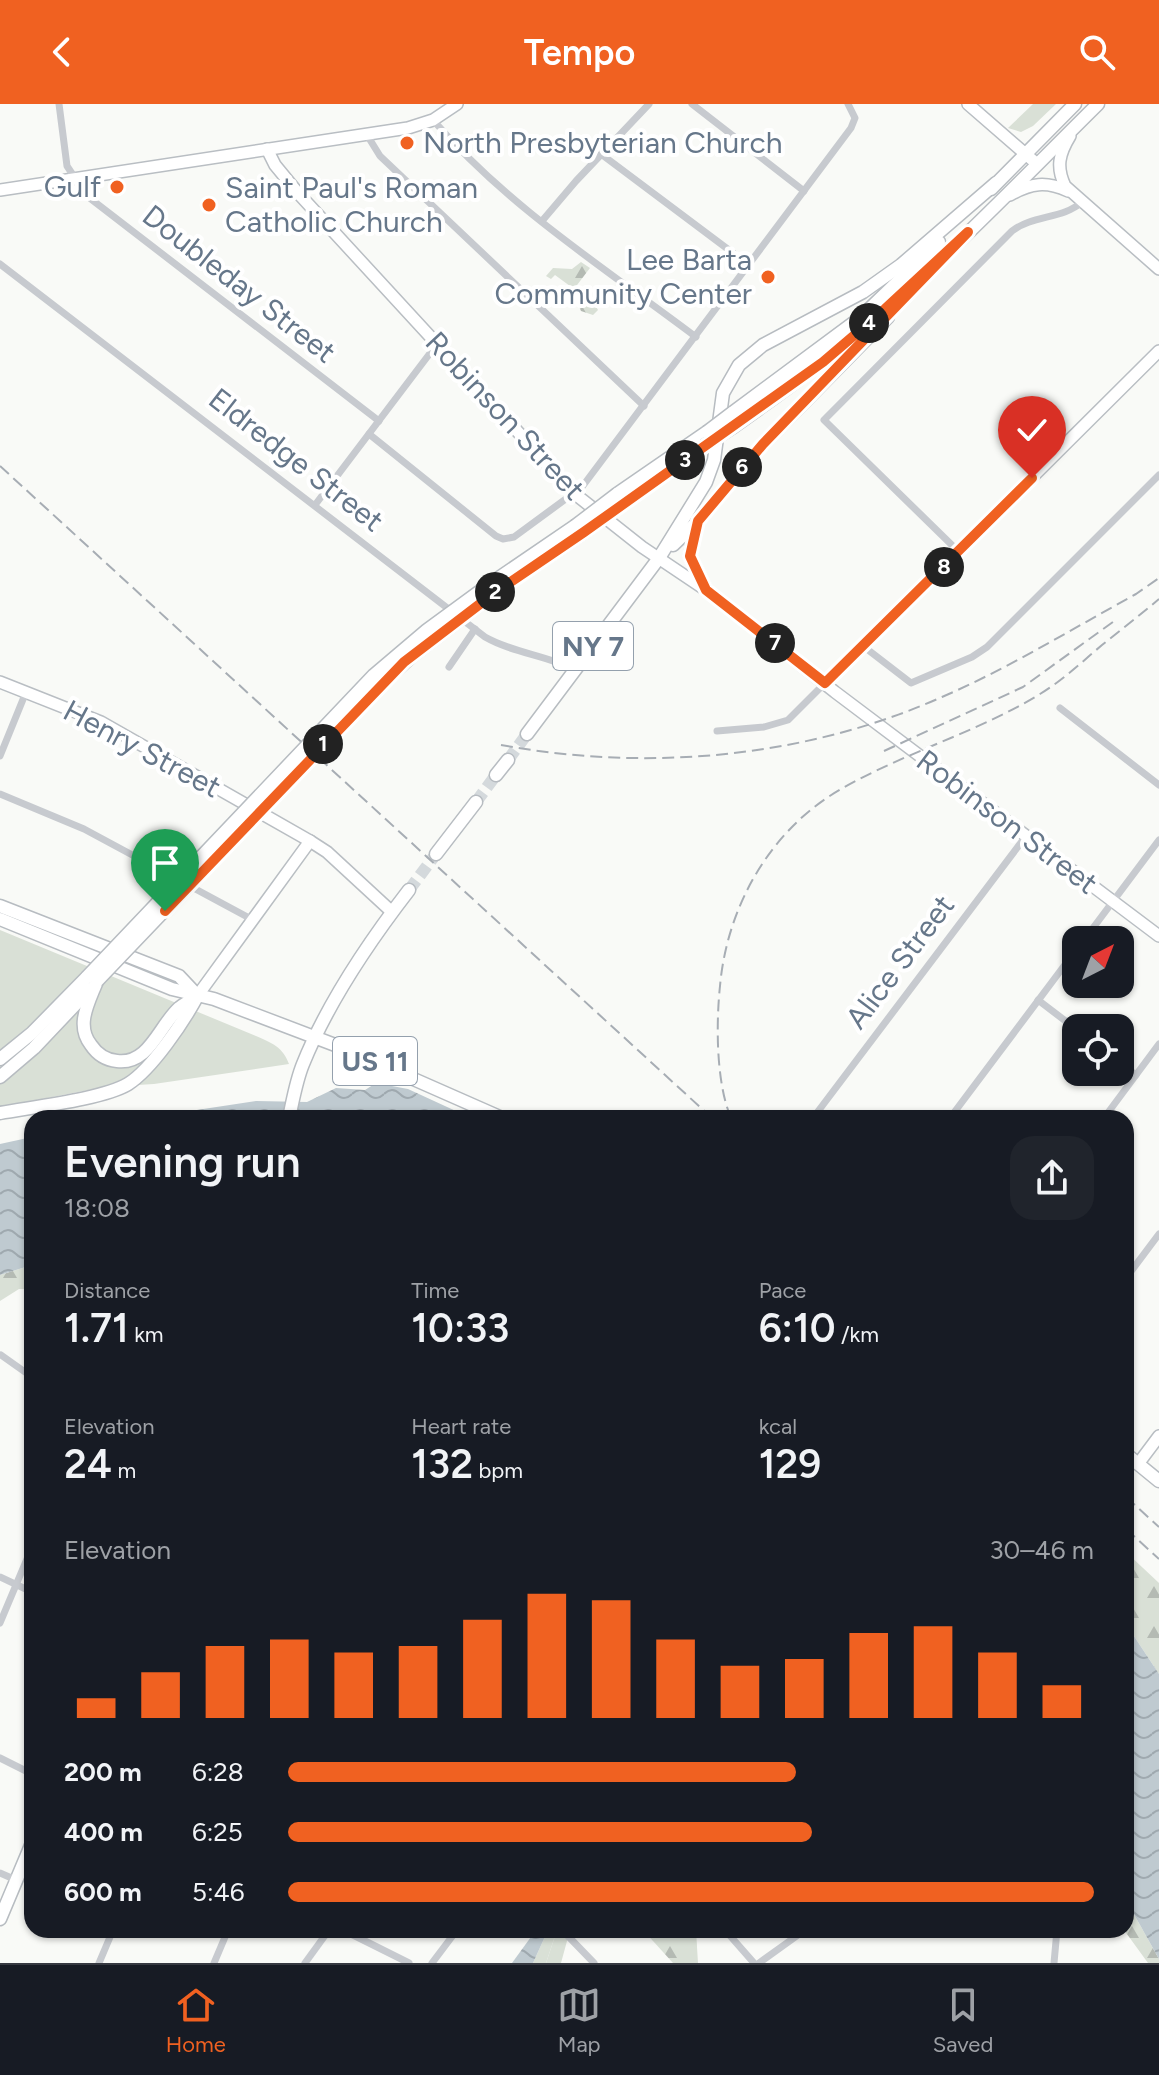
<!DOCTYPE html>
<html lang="en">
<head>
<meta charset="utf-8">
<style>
  :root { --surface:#171b24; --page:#20242c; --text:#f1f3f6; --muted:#9ea1a6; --line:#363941; --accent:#f06121 }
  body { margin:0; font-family:Figtree,sans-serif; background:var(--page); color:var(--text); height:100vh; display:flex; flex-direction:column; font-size:30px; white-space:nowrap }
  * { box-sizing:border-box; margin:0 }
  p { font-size:26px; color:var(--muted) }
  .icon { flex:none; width:44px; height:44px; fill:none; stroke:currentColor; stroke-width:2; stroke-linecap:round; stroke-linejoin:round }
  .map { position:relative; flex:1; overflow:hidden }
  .panel { position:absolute; left:24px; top:1006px; width:1110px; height:828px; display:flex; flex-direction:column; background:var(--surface); border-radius:24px; box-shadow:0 2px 6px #0004 }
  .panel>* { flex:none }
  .needle { width:52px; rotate:42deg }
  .fabs { position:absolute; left:1062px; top:822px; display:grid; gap:16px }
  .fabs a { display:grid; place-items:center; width:72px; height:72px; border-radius:16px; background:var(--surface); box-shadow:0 2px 6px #0004; font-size:40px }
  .pin { position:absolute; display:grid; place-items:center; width:68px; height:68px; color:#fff; margin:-82px -34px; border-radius:50% 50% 50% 0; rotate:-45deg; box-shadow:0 0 8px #0007 }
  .pin .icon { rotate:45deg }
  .km { position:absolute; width:40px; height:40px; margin:-20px; border-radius:50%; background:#222; color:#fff; font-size:22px; line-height:40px; text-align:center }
  .round { display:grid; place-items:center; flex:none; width:84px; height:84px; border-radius:24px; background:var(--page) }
  .head { display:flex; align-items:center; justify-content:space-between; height:136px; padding:0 40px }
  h1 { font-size:44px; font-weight:600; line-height:60px }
  .metrics { display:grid; grid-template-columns:repeat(3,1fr); gap:12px; height:136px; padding:8px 40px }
  .metrics div { display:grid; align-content:center }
  .metrics b { font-size:40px; font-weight:600 }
  .metrics small { font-size:22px; font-weight:400 }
  .metrics p { font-size:22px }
  .chart { height:224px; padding:16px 40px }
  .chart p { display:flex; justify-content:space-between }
  .chart svg { width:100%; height:144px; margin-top:8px; stroke:var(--accent); stroke-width:6 }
  ul { padding:0 40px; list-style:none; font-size:26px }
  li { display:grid; grid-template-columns:128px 96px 1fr; align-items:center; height:60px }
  li i { height:20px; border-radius:10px; background:var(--accent) }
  header { display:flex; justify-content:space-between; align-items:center; height:104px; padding:0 40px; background:var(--accent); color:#fff; font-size:36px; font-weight:600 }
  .tabs { display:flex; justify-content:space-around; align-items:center; height:112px; border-top:2px solid var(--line); background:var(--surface); font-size:22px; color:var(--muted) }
  .tabs a { display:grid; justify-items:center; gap:4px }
  .tabs .current { color:var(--accent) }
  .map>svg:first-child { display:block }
  .green { fill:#d9e0d6 }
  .forest { fill:url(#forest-firs) }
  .water { fill:url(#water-waves) }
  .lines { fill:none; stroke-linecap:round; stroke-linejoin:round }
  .primary-tunnel { stroke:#d4d9dc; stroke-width:12; stroke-dasharray:12 6; stroke-linecap:butt }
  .secondary-casing { stroke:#b9bec3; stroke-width:14 }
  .primary-casing { stroke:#b7bcc1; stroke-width:15 }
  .street { stroke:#c7cacf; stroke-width:7 }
  .secondary { stroke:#fff; stroke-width:11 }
  .primary { stroke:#fff; stroke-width:12 }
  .rail { stroke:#a7adb4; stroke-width:2; stroke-dasharray:12 6; stroke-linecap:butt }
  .primary-bridge-casing { stroke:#b7bcc1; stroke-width:15; stroke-linecap:butt }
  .primary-bridge { stroke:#fff; stroke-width:12 }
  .route-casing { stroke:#fff; stroke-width:16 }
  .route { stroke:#f06121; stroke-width:10 }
  .poi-dot { fill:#f06121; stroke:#fff; stroke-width:3 }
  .labels { text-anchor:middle; stroke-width:8; stroke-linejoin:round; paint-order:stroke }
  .shield { fill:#fff; stroke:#94a0ad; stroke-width:2 }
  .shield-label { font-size:28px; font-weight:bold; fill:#66778a }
  .poi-label { font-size:30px; fill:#66778a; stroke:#fff; text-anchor:start }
  .street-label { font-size:30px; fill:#66778a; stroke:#fff }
</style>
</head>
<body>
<header><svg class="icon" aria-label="back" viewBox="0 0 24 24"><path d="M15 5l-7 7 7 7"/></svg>Tempo<svg class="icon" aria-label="search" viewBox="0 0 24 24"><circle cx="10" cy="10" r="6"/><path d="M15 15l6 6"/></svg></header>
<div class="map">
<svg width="1159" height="1859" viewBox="0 0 1159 1859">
  <defs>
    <pattern id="forest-firs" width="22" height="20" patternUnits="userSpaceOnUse" patternTransform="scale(2)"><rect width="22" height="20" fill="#d9e0d6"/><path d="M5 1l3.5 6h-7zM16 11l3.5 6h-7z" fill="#b4bab3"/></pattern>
    <pattern id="water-waves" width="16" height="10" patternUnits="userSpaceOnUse" patternTransform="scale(2)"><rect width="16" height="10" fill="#bfcad0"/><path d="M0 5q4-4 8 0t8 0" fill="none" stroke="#9fa9af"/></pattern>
  </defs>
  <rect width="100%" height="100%" fill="#f9faf7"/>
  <g class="green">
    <path d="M1033 0H1056L1033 22 1021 28 1008 24Z"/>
    <path d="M0 826 256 932C272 939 283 943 289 960L154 980 104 983 0 1003Z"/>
    <path d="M548 1826H557L546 1859H533Z"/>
  </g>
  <g class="forest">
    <path d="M581 158 590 164 574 185 555 171 551 175 546 172 553 164 572 165Z"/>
    <path d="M586 183 598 193 594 199 598 206 593 211 581 207 577 198 580 192 578 188Z"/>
    <path d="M32 1161V1185H19L0 1197V1171Z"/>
    <path d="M1126 1448 1159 1479V1570L1126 1520Z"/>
    <path d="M1126 1796 1159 1855V1859H1148L1124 1826H1126Z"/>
    <path d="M557 1826H570L561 1859H546Z"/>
    <path d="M643 1826H696L698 1859H673Z"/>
  </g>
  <g class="water">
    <path d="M376 979 408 985 471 1014H144L256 997 307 998 336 984 365 986Z"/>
    <path d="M32 1033V1161L0 1171V1040Z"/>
    <path d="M1126 1520 1159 1570V1855L1126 1796Z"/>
    <path d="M536 1826H548L533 1859H512Z"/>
  </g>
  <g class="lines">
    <g class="primary-tunnel">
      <path d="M508 656 527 630"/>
      <path d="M476 698 496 671"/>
      <path d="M409 786 436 750"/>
    </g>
    <g class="secondary-casing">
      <g id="secondary">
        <path d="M968 0 1037 60"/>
        <path d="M1070 32C1059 50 1056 63 1065 82L1159 165"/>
        <path d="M267 45 275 61 298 89 575 390 642 443 706 486 835 588 1159 832"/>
        <path d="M0 86 408 24 433 16 457 0"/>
        <path d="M1010 91C1031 79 1046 77 1068 87"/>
        <path d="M0 578 101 618 310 737 327 748 392 808"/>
        <path d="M825 579 1159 247"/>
        <path d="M198 891 310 737"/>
        <path d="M1138 1360 1159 1332"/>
      </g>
    </g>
    <g class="primary-casing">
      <g id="primary">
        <path d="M991 85 1075 0"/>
        <path d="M732 309 860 214 939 138"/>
        <path d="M733 323C777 292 819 262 860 227 944 157 1020 77 1098 0"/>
        <path d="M617 390 707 328"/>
        <path d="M626 398 704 342"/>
        <path d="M697 418 690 452 706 486"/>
        <path d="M673 441 698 417 763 340 888 213"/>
        <path d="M487 482 575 422"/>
        <path d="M493 490 584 428"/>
        <path d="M527 630 659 454 706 378 714 356 723 289 739 261 763 241 863 188 901 161 996 79"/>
        <path d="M496 671 508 656"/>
        <path d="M436 750 476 698"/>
        <path d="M0 802 179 872 195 889"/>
        <path d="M0 815 172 885 214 895 343 944 502 1014"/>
        <path d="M97 877C89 898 75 921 91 941 97 950 106 956 117 957 149 961 159 922 179 904 184 900 190 897 195 893"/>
        <path d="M0 955 32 929 87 873"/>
        <path d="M0 973 34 944 90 885"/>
        <path d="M0 1009C32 1003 103 995 128 980 152 965 184 917 198 891"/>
        <path d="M289 1014C293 996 296 977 303 960 328 898 368 839 409 786"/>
        <path d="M1126 1350 1159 1377"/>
        <path d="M0 1815 32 1739"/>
      </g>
    </g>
    <g class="street">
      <path d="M59 0 67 62 87 92 379 317"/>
      <path d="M692 0 804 87"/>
      <path d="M433 16C507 102 606 165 696 233"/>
      <path d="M367 31 380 52 644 302"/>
      <path d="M601 50 749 161"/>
      <path d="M542 117 576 77 649 0"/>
      <path d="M0 160 485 533C513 549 546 551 576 566"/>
      <path d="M369 330 496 432 503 435 514 433 582 383 851 24 855 14 848 0"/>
      <path d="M315 401 437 240"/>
      <path d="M959 448 824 316 1012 127C1033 111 1063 115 1082 98"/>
      <path d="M863 542 911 579 972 553 987 543 1159 371"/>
      <path d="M449 563 475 525"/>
      <path d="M1060 604 1159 681"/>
      <path d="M717 627 764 623 788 616 825 579"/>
      <path d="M0 652 26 588"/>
      <path d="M0 690 84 725 253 816"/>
      <path d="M1084 836 1159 736"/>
      <path d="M1038 896 1076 925"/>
      <path d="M1120 959 1136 971"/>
      <path d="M813 1014 1026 732"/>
      <path d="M950 1014 1076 846"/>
      <path d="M1104 1014 1159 940"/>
      <path d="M1126 1174 1159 1130"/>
      <path d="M1 1251 32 1273"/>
      <path d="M0 1473 32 1488"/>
      <path d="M0 1519 32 1443"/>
      <path d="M0 1654 32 1670"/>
      <path d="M0 1769 16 1776"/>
      <path d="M343 1826 409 1859"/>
      <path d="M725 1826 754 1859"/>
      <path d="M566 1830 594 1859"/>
      <path d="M99 1859 113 1826"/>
      <path d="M214 1859 228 1826"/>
      <path d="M305 1859 329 1826"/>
      <path d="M432 1859 457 1826"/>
      <path d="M759 1859 805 1826"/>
      <path d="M1054 1859 1057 1826"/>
    </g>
    <use href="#secondary" class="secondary"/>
    <use href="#primary" class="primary"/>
    <g class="rail">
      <path d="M0 362 712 1014"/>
      <path d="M501 641C648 668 805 654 942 593 1009 564 1072 525 1136 490L1159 474"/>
      <path d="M884 647 1023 583 1117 515"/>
      <path d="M731 1014C716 979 716 920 720 882 727 802 771 724 843 684 906 648 978 628 1040 590 1063 576 1082 558 1102 541 1121 526 1140 511 1159 495"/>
      <path d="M1126 1393 1159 1423"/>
      <path d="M1126 1425 1159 1455"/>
    </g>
    <g class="primary-bridge-casing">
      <g id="primary-bridge">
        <path d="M707 328 732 309"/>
        <path d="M704 342 733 323"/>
        <path d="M575 422 617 390"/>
        <path d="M584 428 626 398"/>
        <path d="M87 873 374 571 427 526 487 482"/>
        <path d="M97 877 379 582 412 552 493 490"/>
      </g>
    </g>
    <use href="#primary-bridge" class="primary-bridge"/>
  </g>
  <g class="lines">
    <g class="route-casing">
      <path id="route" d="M165 807 404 558 493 490 584 428 823 258 885 205 968 128 763 340 698 417 690 452 706 486 825 579 1032 374"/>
    </g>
    <use href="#route" class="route"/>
  </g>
  <g class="poi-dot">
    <circle cx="407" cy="39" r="8"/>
    <circle cx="117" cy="83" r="8"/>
    <circle cx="209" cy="101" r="8"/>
    <circle cx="768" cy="173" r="8"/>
  </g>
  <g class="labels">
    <g class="shield">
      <rect x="553" y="518" width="80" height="48" rx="6"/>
      <rect x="333" y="933" width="84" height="48" rx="6"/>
    </g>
    <g class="shield-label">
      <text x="593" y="552">NY 7</text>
      <text x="375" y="967">US 11</text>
    </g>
    <g class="poi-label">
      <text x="423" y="49">North Presbyterian Church</text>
      <text x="101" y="93" text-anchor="end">Gulf</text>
      <text x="225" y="94">Saint Paul's Roman<tspan x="225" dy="34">Catholic Church</tspan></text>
      <text x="752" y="166" text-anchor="end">Lee Barta<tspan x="752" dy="34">Community Center</tspan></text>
    </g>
    <g class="street-label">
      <text transform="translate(239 180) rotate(38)" y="10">Doubleday Street</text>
      <text transform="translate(505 312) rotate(47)" y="10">Robinson Street</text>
      <text transform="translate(296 356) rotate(38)" y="10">Eldredge Street</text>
      <text transform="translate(142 645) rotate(28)" y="10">Henry Street</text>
      <text transform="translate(1007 718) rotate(37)" y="10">Robinson Street</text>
      <text transform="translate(900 858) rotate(-53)" y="10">Alice Street</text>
    </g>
  </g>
</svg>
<div class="fabs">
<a><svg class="needle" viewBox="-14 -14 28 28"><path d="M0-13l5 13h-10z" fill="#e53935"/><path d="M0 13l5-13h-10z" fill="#9ea1a6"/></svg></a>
<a><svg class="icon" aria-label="locate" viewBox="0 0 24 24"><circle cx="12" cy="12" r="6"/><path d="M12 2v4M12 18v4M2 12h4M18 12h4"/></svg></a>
</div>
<div class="pin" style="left:165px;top:807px;background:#1e9e55"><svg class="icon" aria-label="arrive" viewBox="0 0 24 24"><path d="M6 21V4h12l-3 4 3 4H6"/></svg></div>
<div class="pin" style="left:1032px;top:374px;background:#d93025"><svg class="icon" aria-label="check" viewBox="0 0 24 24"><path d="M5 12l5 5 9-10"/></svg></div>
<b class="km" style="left:323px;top:640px">1</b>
<b class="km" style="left:495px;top:488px">2</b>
<b class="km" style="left:685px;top:356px">3</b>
<b class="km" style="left:869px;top:219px">4</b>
<b class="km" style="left:742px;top:363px">6</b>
<b class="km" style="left:775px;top:539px">7</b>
<b class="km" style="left:944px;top:463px">8</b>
<section class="panel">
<div class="head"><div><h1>Evening run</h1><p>18:08</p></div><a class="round"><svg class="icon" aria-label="share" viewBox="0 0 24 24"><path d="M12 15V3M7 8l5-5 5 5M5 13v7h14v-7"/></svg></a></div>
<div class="metrics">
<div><p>Distance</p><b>1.71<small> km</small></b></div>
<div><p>Time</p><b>10:33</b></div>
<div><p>Pace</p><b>6:10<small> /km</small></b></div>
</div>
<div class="metrics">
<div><p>Elevation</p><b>24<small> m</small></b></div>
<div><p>Heart rate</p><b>132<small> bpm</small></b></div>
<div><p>kcal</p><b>129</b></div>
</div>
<div class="chart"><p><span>Elevation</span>30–46 m</p>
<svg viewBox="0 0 160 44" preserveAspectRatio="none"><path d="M5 44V38M15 44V30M25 44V22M35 44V20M45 44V24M55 44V22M65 44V14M75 44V6M85 44V8M95 44V20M105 44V28M115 44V26M125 44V18M135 44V16M145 44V24M155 44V34"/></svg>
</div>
<ul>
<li><b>200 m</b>6:28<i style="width:63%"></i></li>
<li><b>400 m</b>6:25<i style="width:65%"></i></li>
<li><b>600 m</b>5:46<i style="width:100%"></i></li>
</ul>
</section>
</div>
<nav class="tabs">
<a class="current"><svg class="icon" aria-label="home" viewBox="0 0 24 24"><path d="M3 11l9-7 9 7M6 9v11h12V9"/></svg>Home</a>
<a><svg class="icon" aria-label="map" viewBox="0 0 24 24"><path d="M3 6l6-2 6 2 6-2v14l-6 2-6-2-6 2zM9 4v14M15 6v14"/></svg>Map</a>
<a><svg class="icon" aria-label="saved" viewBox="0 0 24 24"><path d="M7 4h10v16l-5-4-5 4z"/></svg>Saved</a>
</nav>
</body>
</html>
